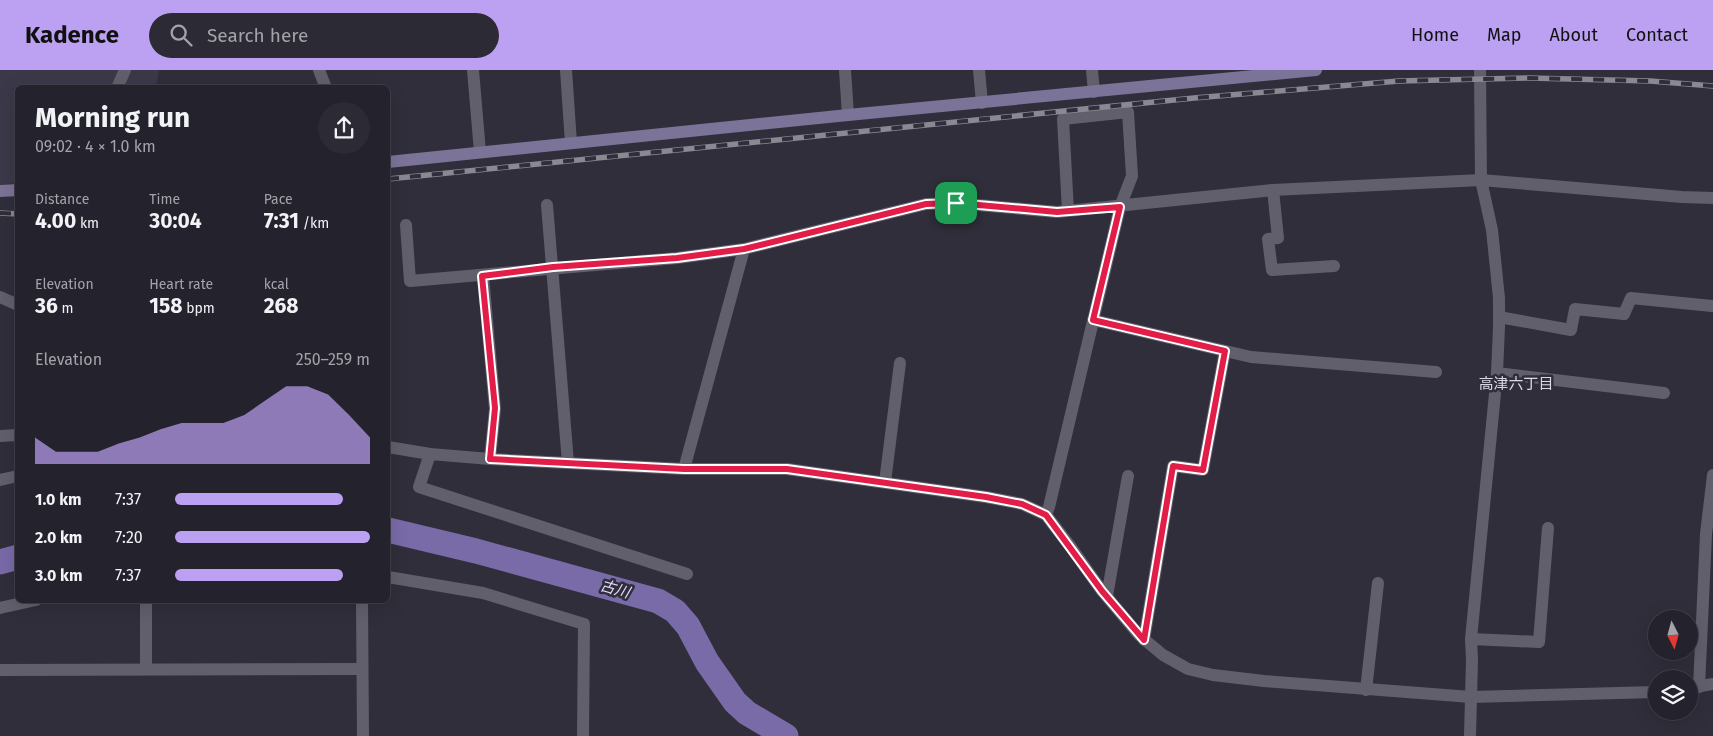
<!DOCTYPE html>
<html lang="en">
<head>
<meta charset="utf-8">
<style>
  :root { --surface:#24222c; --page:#2c2a34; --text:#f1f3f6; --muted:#a3a4a9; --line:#413f48; --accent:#bca0f2 }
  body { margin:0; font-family:"Fira Sans","Noto Sans JP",sans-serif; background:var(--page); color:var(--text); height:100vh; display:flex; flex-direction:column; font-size:19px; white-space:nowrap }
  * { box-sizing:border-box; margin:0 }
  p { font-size:16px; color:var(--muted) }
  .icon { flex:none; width:28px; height:28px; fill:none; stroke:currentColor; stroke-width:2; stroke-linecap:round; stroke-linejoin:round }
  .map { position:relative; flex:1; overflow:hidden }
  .side { position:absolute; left:15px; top:15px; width:375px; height:518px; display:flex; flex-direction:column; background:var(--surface); border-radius:8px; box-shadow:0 5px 20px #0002,0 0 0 1px var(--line) }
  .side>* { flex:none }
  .needle { width:32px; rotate:174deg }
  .controls { position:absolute; left:1648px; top:540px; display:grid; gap:10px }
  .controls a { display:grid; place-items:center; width:50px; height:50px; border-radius:50%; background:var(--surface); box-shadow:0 5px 20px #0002,0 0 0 1px var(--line); font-size:25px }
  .pin { position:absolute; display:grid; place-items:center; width:42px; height:42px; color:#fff; margin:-21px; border-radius:10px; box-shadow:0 2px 8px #0006 }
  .round { display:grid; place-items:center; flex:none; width:52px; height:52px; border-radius:26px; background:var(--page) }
  .headline { display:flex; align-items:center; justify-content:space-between; height:85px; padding:0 20px }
  h1 { font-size:28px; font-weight:700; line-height:38px }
  .figures { display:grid; grid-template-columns:repeat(3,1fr); gap:8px; height:85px; padding:5px 20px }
  .figures div { display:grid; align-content:center }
  .figures b { font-size:21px; font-weight:700 }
  .figures small { font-size:14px; font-weight:400 }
  .figures p { font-size:14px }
  .chart { height:140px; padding:10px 20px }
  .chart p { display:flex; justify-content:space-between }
  .chart svg { width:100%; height:90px; margin-top:5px; fill:var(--accent); opacity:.7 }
  ul { padding:0 20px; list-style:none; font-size:16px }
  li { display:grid; grid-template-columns:80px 60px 1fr; align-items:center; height:38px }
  li i { height:12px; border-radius:6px; background:var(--accent) }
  header { display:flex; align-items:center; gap:30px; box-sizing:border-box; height:70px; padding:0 25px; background:var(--accent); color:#111 }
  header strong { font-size:24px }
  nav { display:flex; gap:28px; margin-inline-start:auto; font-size:18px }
  .search { width:350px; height:45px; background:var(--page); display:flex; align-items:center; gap:12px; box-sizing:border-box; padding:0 18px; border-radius:28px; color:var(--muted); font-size:19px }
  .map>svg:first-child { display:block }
  .built { fill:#3b3849 }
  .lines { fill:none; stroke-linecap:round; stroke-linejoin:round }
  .river { stroke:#796aa8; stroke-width:25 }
  .street { stroke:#625f6c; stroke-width:12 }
  .secondary { stroke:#7c7398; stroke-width:12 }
  .rail-casing { stroke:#8a8892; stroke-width:5.5 }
  .rail { stroke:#302e3a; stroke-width:4; stroke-dasharray:11; stroke-linecap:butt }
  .route-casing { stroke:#fff; stroke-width:10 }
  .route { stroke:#e11d48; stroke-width:6 }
  .labels { text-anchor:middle; stroke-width:5; stroke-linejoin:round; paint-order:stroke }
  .neighbourhood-label { font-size:15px; fill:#dad8e7; stroke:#302e3a }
  .water-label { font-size:15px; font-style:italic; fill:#e1dafe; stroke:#302e3a }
</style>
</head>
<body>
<header>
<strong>Kadence</strong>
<div class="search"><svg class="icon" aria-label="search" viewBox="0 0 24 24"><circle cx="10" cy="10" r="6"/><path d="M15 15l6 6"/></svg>Search here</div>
<nav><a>Home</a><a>Map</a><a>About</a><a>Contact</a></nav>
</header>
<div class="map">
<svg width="1713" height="666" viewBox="0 0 1713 666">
  <rect width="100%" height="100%" fill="#302e3a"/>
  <path class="built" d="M0 0H159L156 17 18 18 17 113 0 115Z"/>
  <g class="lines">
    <g class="river">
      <path d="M388 460 476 481 658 531 675 541 688 556 707 592 735 632 747 643 786 666"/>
      <path d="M0 492 18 487"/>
    </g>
    <g class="street">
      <path d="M319 0 326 18"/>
      <path d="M473 0 480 82"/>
      <path d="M566 0 571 73"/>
      <path d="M845 0 848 45"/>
      <path d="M979 0 982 33"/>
      <path d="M1092 0 1094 22"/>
      <path d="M117 18 125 0"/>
      <path d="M1273 120 1278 168 1268 169 1272 200 1334 196"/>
      <path d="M547 135 568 393"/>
      <path d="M406 155 410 211 677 188 744 179 926 134 955 133 1057 142 1273 120 1481 110 1682 127 1713 128"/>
      <path d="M483 206 495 339 490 389"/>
      <path d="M0 227 18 235"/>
      <path d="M1499 247 1571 260 1575 239 1624 244 1631 228 1712 236"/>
      <path d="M1093 250 1251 287 1436 302"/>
      <path d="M1497 303 1664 323"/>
      <path d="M0 366 18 365"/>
      <path d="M388 377 430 384 490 389 684 399H787L986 427 1022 434 1046 445 1070 476 1102 521 1139 565 1163 585 1188 599 1213 605 1264 611 1471 627 1656 622"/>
      <path d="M430 384 419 417 687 504"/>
      <path d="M684 399 744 179"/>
      <path d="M0 410 18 406"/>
      <path d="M885 412 900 293"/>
      <path d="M1046 445 1049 437 1120 137 1132 106 1128 42 1063 49 1068 141"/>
      <path d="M388 507 483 523 584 554 583 666"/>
      <path d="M1107 526 1128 406"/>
      <path d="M146 530V599"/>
      <path d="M362 530 363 666"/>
      <path d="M0 538 36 530"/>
      <path d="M1471 569 1539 572 1548 458"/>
      <path d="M1144 570 1173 396 1203 400 1225 281"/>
      <path d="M0 600 362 599"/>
      <path d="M1699 617 1706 464 1713 405"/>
      <path d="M1689 618 1713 614"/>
      <path d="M1366 620 1378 513"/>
      <path d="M1470 666 1472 590 1471 569 1497 303 1499 257V228L1492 160 1481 110 1480 0"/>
    </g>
    <g class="secondary">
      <path d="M388 92 848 45 1316 0"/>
      <path d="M0 121 18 120"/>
    </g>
    <g class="rail-casing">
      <g id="rail">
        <path d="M388 109 1194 28 1399 11 1529 8 1650 11 1713 16"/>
        <path d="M0 143 18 144"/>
      </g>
    </g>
    <use href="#rail" class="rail"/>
  </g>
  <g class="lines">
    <g class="route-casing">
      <path id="route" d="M956 133 1057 142 1120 137 1093 250 1225 281 1203 400 1173 396 1144 570 1102 521 1046 445 1022 434 986 427 787 399H684L490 389 495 338 482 206 553 197 677 188 744 179 926 134Z"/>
    </g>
    <use href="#route" class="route"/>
  </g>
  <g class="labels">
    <g class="neighbourhood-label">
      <text x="1516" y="319">高津六丁目</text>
    </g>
    <g class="water-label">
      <text transform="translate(615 519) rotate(16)" y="5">古川</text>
    </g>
  </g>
</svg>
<div class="controls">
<a><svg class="needle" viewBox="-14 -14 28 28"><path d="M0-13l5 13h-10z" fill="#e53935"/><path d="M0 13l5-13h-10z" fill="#a3a4a9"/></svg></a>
<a><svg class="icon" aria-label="layers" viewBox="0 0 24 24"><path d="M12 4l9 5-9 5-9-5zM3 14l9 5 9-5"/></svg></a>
</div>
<div class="pin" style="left:956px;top:133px;background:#1e9e55"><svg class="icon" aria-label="arrive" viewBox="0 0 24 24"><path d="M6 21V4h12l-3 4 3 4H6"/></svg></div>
<section class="side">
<div class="headline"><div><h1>Morning run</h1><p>09:02 · 4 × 1.0 km</p></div><a class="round"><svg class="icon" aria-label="share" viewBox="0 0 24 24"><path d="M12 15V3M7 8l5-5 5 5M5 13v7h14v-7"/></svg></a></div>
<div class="figures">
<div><p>Distance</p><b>4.00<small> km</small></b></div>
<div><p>Time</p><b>30:04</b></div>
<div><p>Pace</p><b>7:31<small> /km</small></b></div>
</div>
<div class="figures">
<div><p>Elevation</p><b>36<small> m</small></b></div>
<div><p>Heart rate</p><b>158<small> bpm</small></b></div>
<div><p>kcal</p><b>268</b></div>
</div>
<div class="chart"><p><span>Elevation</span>250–259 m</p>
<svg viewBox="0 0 160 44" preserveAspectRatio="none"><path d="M0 44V31L10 38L20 38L30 38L40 34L50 31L60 27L70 24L80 24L90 24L100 20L110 13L120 6L130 6L140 10L150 20L160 31V44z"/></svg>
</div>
<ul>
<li><b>1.0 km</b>7:37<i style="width:86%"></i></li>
<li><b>2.0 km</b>7:20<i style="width:100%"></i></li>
<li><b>3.0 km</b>7:37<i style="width:86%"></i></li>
</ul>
</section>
</div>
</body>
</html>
